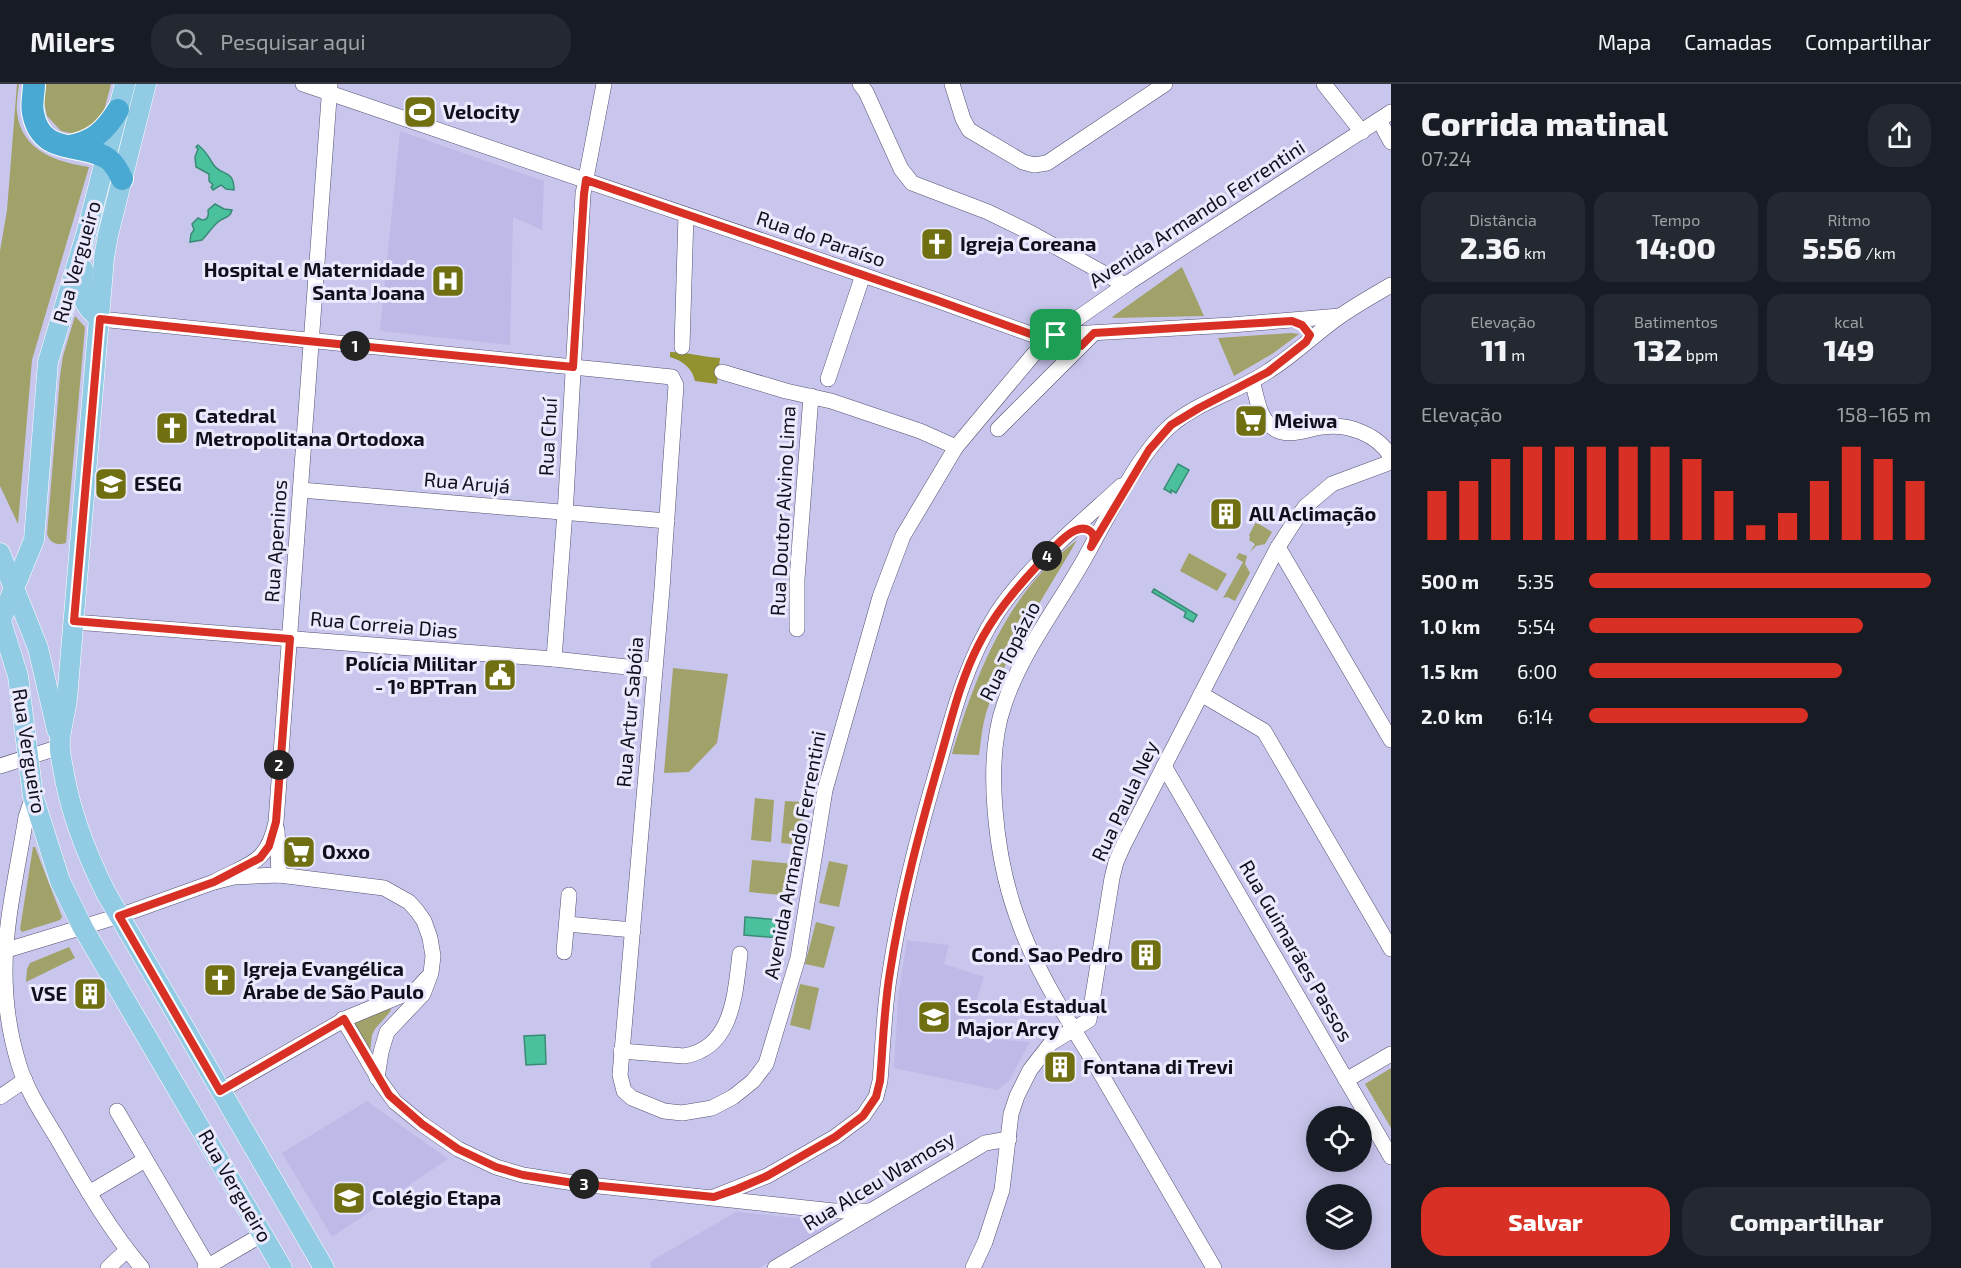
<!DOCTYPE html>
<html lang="pt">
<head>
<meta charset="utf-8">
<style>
  :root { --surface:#171b24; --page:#242831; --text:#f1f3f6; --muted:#9ea1a6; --line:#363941; --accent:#d93025 }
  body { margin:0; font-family:"Exo 2",sans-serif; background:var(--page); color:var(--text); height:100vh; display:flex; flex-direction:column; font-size:22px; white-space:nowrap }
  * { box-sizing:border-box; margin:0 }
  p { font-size:20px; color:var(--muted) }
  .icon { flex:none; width:33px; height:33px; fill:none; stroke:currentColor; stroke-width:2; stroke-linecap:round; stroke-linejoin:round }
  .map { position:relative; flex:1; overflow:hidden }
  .sheet { display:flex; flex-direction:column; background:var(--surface); width:570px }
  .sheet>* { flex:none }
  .controls { position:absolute; left:1306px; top:1022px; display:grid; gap:12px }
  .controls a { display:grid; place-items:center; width:66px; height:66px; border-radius:50%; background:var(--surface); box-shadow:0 3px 15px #0003; font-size:30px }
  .pin { position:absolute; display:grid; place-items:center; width:51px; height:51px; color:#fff; margin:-26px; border-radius:12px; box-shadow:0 3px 9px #0006 }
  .km { position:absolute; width:30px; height:30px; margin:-15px; border-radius:50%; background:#222; color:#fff; font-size:16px; line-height:30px; text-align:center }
  .round { display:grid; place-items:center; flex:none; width:63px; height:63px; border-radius:24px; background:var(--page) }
  .head { display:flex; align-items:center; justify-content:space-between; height:102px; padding:0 30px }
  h1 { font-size:33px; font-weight:800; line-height:45px }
  .figures { display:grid; grid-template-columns:repeat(3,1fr); gap:9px; height:102px; padding:6px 30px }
  .figures div { display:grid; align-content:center; border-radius:15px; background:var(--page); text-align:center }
  .figures b { font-size:30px; font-weight:800 }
  .figures small { font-size:16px; font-weight:400 }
  .figures p { font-size:16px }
  .chart { height:168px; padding:12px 30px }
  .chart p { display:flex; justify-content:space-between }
  .chart svg { width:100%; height:108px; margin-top:6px; stroke:var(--accent); stroke-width:6 }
  .primary-button { display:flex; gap:12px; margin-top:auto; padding:12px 30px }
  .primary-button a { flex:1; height:69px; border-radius:24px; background:var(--accent); color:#fff; font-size:24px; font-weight:800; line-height:69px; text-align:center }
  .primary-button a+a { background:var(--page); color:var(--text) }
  ul { padding:0 30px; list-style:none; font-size:20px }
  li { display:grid; grid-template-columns:96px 72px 1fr; align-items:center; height:45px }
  li i { height:15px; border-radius:8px; background:var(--accent) }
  header { display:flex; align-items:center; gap:36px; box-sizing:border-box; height:84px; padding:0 30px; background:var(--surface); border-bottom:2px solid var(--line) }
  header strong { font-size:28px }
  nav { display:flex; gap:33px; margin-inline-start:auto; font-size:21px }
  .search { width:420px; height:54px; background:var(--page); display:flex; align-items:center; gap:15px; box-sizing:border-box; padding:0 21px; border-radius:24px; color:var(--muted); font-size:22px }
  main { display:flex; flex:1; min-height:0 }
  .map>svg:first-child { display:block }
  .built { fill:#bebae8 }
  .green { fill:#a1a269 }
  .forest { fill:#929230 }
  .water { fill:#4ac09c; stroke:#398b76; stroke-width:1.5 }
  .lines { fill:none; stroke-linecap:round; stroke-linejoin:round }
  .minor-casing { stroke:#545072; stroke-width:16 }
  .major-casing { stroke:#fff; stroke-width:21 }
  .highway-casing { stroke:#fff; stroke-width:24 }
  .minor { stroke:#fff; stroke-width:15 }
  .major { stroke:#92cbe4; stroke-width:20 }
  .highway { stroke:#4aa9d2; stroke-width:22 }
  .route-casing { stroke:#fff; stroke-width:12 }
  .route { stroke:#d93025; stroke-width:8 }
  .labels { text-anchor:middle; stroke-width:6; stroke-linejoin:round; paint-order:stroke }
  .poi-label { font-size:20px; font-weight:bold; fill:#110f1c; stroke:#eae9fd; text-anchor:start }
  .street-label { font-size:20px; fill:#110f1c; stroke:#eae9fd }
</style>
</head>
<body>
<header>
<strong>Milers</strong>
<div class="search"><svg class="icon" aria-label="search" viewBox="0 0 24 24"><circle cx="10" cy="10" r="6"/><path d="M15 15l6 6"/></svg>Pesquisar aqui</div>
<nav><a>Mapa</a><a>Camadas</a><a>Compartilhar</a></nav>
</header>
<main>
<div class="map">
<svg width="1391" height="1184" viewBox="0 0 1391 1184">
  <rect width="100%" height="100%" fill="#c9c6ed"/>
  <g class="built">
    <path d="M400 47 544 97 542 146 513 133 510 261 380 247Z"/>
    <path d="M907 856 949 861 944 880 984 893 965 953 1030 958 1009 997 997 1006 894 984 898 914Z"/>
    <path d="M367 1017 448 1075 332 1153 282 1069Z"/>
    <path d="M736 1128 828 1137 832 1140 759 1184H651V1177Z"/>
  </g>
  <g class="green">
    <path d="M17 0H19C18 9 16 19 17 28 21 67 57 78 89 83L32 276 18 440 0 402V167L7 126Z"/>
    <path d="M46 0H111L104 27 98 40 75 50 61 47 47 32 44 18Z"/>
    <path d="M1182 183 1204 232 1114 234 1112 233Z"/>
    <path d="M75 232 85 243 66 459C57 462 50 459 47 450L60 292 63 272Z"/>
    <path d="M1291 249 1299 250 1272 270 1234 292 1218 254Z"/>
    <path d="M1256 438 1272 448 1265 460 1256 462 1250 468 1255 460 1249 456 1250 453 1249 451Z"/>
    <path d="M1077 456C1045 512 1006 567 986 629 982 643 981 657 979 671L952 670C976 589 1007 509 1077 456Z"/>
    <path d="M1189 469 1227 490 1217 507 1180 487Z"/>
    <path d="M1239 469 1247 472 1245 480 1250 489 1235 517 1227 513 1223 514 1243 478 1236 474Z"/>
    <path d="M673 584 728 590 717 659 689 688 664 689Z"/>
    <path d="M755 714 774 716 771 758 751 756Z"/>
    <path d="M785 717 805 718 801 761 781 759Z"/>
    <path d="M33 763H35L62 833 60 836 22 848 20 845Z"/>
    <path d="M752 776 795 780 792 812 749 808Z"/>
    <path d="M829 777 848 781 839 823 819 819Z"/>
    <path d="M816 838 835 843 824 884 805 880Z"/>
    <path d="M69 863 75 874 26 898 27 885 30 879Z"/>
    <path d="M800 900 819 904 810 946 790 941Z"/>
    <path d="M388 924 391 925 390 928 375 945 372 951 370 967 354 940 355 937Z"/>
    <path d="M1391 984V1044L1365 1000Z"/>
  </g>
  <path class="forest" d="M670 268C688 268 703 273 720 274L717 300 695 297C692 284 683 277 670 273Z"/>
  <g class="water">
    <path d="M198 61C206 67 208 72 213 80 221 93 234 84 234 106L226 105 221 101 213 106 211 103 213 101 209 97V90L196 83 195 73 198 65 196 63Z"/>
    <path d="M215 120 224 125 232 126C230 134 224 133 218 138 212 143 208 150 202 156L190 158 191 150 194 146 192 140 198 134 202 136C208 136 209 131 208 126Z"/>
    <path d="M1178 380 1189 386 1176 409 1171 406V409L1164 405Z"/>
    <path d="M1154 505 1197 531 1193 538 1184 533 1186 528 1152 508Z"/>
    <path d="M745 833 781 836 780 854 744 851Z"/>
    <path d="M545 951 546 980 526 981 524 952Z"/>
  </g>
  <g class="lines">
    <g class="minor-casing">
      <g id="minor">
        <path d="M303 0 936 216 1036 252 1231 241 1340 232"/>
        <path d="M860 0 866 8 901 85 912 99 988 128 1031 149 1125 201"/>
        <path d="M952 0 963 35 969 46 1023 78 1034 81 1047 79 1165 0"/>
        <path d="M1324 0 1362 48"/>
        <path d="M1379 36 1391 58"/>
        <path d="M100 235 672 293 676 301 662 505 620 991 624 1007 632 1014 664 1027 682 1029 712 1024 733 1013 753 997 766 980 798 874 825 706 880 513 903 452 956 363 1033 271 1078 234 1131 197 1391 28"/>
        <path d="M682 263 686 131"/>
        <path d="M722 288 786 307 831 317 920 347 956 363"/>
        <path d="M828 295 863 191"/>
        <path d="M1252 297C1257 312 1258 333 1272 343 1286 355 1306 345 1322 343 1347 339 1378 350 1391 373"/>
        <path d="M998 345 1094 249"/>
        <path d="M301 406 667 437"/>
        <path d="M1278 463 1391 656"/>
        <path d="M74 538 554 575 654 586"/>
        <path d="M797 545V495L811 312"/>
        <path d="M554 575 566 414 583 110 604 0"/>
        <path d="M1201 610 1264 647 1391 865"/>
        <path d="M0 682 60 663"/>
        <path d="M1164 682 1391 1073"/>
        <path d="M33 712 26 733C18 784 5 836 5 887 5 918 10 952 19 981 27 1007 43 1031 57 1054 83 1099 108 1144 142 1184"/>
        <path d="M277 746 279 791"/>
        <path d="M214 798C249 779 267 781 276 738L330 1"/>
        <path d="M567 840 633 846"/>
        <path d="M0 868 119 832 214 798 234 793 279 791 384 804 409 818 417 827 424 837 430 854 433 872 431 889 423 910 387 948 381 968 377 994"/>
        <path d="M564 868 569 811"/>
        <path d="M343 935 381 999 395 1018 422 1040 458 1065 496 1083 523 1091 580 1100 834 1127H869"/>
        <path d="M621 967 684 972C733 964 735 910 740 870"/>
        <path d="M1346 996 1391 970"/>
        <path d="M220 1007 347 934 417 905 427 894"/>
        <path d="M0 1013 25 996"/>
        <path d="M117 1027 208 1182"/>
        <path d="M89 1109 145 1076"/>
        <path d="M714 1113 767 1092 835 1053 863 1032 876 1013 880 997C883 961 884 924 890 888 901 816 919 746 940 676 954 625 968 574 997 529 1028 482 1080 440 1121 402"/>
        <path d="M108 1184 127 1166"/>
        <path d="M205 1184 263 1150"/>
        <path d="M775 1184 975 1065 985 1059 1009 1055"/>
        <path d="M973 1184 985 1158 1002 1106 1011 1030 1017 1012 1030 986 1051 959 1089 936 1112 794 1116 778 1124 760 1229 556 1278 463 1298 432 1306 422 1332 400 1391 378"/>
        <path d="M1214 1184C1176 1119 1139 1055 1101 990 1070 939 1035 887 1016 830 996 773 984 678 1004 621 1022 567 1059 521 1086 472 1107 434 1137 374 1167 345 1195 318 1236 309 1267 288 1293 272 1315 250 1339 233 1356 221 1374 211 1391 201"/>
      </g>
    </g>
    <g class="major-casing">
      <g id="major">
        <path d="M146 0 108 151 104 174 67 615C65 629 61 643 60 656 59 665 61 675 63 684 70 729 86 769 106 809L324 1184"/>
        <path d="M83 185C82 209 79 219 100 235"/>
        <path d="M0 469 38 564 57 646"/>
        <path d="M0 534 18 592 33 712 60 797 83 844 282 1184"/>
        <path d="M1 536 34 456 48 278 87 147 125 0"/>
      </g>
    </g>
    <g class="highway-casing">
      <g id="highway">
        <path d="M34 0C34 9 31 20 33 29 41 71 77 58 105 73 113 77 118 86 122 95"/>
        <path d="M69 62C93 58 105 47 118 26"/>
      </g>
    </g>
    <use href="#minor" class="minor"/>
    <use href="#major" class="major"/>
    <use href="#highway" class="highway"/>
  </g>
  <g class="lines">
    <g class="route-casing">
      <path id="route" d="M586 96 936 216 1036 252 1056 251 1081 262 1094 249 1292 237 1302 241 1310 251 1306 258 1268 288 1199 324 1171 341 1149 366 1091 463C1093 458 1096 451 1090 447 1074 435 1047 472 1037 482 1014 507 993 532 978 562 960 597 951 637 940 675 920 745 901 816 890 888 884 924 883 961 880 997L876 1013 863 1032 835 1053 767 1092 737 1105 714 1113 580 1100 523 1091 496 1083 458 1065 422 1040 389 1011 344 935 220 1007 119 832 214 798 260 774 269 762 276 738 290 555 74 537 100 235 297 256 573 283 584 110Z"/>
    </g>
    <use href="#route" class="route"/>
  </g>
  <defs>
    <g id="stadium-square" transform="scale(1.725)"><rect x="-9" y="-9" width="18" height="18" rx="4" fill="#707013" stroke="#eae9fd"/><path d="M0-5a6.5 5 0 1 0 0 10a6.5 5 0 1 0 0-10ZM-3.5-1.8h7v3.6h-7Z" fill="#fff"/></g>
    <g id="church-square" transform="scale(1.725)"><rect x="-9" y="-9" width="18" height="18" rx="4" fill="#707013" stroke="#eae9fd"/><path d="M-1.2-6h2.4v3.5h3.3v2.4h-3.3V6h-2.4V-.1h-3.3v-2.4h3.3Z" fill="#fff"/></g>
    <g id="hospital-square" transform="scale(1.725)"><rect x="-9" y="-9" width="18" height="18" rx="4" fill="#707013" stroke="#eae9fd"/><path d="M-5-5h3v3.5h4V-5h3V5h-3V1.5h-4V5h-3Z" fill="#fff"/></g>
    <g id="supermarket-square" transform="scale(1.725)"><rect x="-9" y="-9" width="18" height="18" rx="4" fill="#707013" stroke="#eae9fd"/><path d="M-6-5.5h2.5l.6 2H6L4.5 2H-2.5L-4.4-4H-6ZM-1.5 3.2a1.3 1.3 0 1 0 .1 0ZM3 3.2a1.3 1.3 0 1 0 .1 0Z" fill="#fff"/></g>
    <g id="university-square" transform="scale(1.725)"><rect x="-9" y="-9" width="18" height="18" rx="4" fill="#707013" stroke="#eae9fd"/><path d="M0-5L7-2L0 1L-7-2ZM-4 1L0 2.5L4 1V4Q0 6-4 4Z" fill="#fff"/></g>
    <g id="building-square" transform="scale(1.725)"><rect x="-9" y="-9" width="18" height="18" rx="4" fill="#707013" stroke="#eae9fd"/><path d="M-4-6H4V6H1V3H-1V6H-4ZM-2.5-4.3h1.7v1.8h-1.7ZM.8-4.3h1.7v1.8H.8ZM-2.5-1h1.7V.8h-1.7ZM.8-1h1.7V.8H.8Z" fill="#fff"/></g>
    <g id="civic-square" transform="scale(1.725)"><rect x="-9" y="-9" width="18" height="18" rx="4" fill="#707013" stroke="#eae9fd"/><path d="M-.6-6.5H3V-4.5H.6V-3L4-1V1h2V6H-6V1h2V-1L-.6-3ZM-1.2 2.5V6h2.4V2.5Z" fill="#fff"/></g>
    <g id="school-square" transform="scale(1.725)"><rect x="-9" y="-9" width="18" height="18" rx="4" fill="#707013" stroke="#eae9fd"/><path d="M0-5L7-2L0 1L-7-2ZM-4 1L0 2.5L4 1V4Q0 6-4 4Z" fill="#fff"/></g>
  </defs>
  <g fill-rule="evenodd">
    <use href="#stadium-square" x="420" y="28"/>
    <use href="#church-square" x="937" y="160"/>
    <use href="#hospital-square" x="448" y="197"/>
    <use href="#supermarket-square" x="1251" y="337"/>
    <use href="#church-square" x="172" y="344"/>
    <use href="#university-square" x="111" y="400"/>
    <use href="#building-square" x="1226" y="430"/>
    <use href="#civic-square" x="500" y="591"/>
    <use href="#supermarket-square" x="299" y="768"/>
    <use href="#building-square" x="1146" y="871"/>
    <use href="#church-square" x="220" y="896"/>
    <use href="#building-square" x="90" y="910"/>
    <use href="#school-square" x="934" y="933"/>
    <use href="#building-square" x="1060" y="983"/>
    <use href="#school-square" x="349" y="1114"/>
  </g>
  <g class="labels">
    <g class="poi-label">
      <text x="443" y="35">Velocity</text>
      <text x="960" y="167">Igreja Coreana</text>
      <text x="425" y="193" text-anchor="end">Hospital e Maternidade<tspan x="425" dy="23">Santa Joana</tspan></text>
      <text x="195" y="339">Catedral<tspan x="195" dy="23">Metropolitana Ortodoxa</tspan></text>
      <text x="1274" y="344">Meiwa</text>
      <text x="134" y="407">ESEG</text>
      <text x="1249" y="437">All Aclimação</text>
      <text x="477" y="587" text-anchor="end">Polícia Militar<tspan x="477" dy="23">- 1º BPTran</tspan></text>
      <text x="322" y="775">Oxxo</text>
      <text x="1123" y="878" text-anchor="end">Cond. Sao Pedro</text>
      <text x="243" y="892">Igreja Evangélica<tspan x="243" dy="23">Árabe de São Paulo</tspan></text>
      <text x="67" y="917" text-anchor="end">VSE</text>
      <text x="957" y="929">Escola Estadual<tspan x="957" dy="23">Major Arcy</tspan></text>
      <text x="1083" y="990">Fontana di Trevi</text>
      <text x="372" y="1121">Colégio Etapa</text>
    </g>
    <g class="street-label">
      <text transform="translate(1197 130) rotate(-33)" y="7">Avenida Armando Ferrentini</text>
      <text transform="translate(821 155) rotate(19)" y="7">Rua do Paraíso</text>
      <text transform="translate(77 178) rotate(-74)" y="7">Rua Vergueiro</text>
      <text transform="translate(548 353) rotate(-87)" y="7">Rua Chuí</text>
      <text transform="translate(467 399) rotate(5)" y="7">Rua Arujá</text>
      <text transform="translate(783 427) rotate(-87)" y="7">Rua Doutor Alvino Lima</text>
      <text transform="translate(276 457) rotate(-86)" y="7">Rua Apeninos</text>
      <text transform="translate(384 541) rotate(5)" y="7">Rua Correia Dias</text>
      <text transform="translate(1010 567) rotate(-63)" y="7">Rua Topázio</text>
      <text transform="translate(630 628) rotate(-85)" y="7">Rua Artur Sabóia</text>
      <text transform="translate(29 667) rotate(81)" y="7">Rua Vergueiro</text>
      <text transform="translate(1125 717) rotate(-65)" y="7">Rua Paula Ney</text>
      <text transform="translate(795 771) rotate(-79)" y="7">Avenida Armando Ferrentini</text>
      <text transform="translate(1296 867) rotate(60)" y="7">Rua Guimarães Passos</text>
      <text transform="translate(879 1097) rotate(-31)" y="7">Rua Alceu Wamosy</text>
      <text transform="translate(235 1102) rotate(60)" y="7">Rua Vergueiro</text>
    </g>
  </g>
</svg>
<div class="controls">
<a><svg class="icon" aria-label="locate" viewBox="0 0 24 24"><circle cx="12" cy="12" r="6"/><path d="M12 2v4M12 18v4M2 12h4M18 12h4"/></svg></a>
<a><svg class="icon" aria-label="layers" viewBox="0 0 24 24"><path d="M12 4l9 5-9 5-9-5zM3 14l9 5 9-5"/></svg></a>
</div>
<div class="pin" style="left:1056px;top:251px;background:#1e9e55"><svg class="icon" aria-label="arrive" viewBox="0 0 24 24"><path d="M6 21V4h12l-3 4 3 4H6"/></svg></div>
<b class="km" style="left:355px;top:262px">1</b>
<b class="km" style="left:279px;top:681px">2</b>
<b class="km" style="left:584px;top:1100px">3</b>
<b class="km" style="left:1047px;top:472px">4</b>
</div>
<section class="sheet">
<div class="head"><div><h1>Corrida matinal</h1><p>07:24</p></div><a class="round"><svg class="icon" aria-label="share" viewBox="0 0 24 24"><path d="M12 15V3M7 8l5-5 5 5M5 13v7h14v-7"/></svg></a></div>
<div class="figures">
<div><p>Distância</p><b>2.36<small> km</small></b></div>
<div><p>Tempo</p><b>14:00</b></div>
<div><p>Ritmo</p><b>5:56<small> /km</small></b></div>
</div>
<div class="figures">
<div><p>Elevação</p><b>11<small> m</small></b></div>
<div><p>Batimentos</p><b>132<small> bpm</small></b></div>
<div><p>kcal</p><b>149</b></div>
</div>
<div class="chart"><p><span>Elevação</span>158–165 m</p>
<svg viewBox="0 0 160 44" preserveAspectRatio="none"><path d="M5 44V24M15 44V20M25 44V11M35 44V6M45 44V6M55 44V6M65 44V6M75 44V6M85 44V11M95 44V24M105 44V38M115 44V33M125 44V20M135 44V6M145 44V11M155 44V20"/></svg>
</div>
<ul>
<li><b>500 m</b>5:35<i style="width:100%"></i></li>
<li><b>1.0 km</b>5:54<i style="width:80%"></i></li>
<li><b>1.5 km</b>6:00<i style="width:74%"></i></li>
<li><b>2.0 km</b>6:14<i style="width:64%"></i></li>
</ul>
<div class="primary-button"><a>Salvar</a><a>Compartilhar</a></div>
</section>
</main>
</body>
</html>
